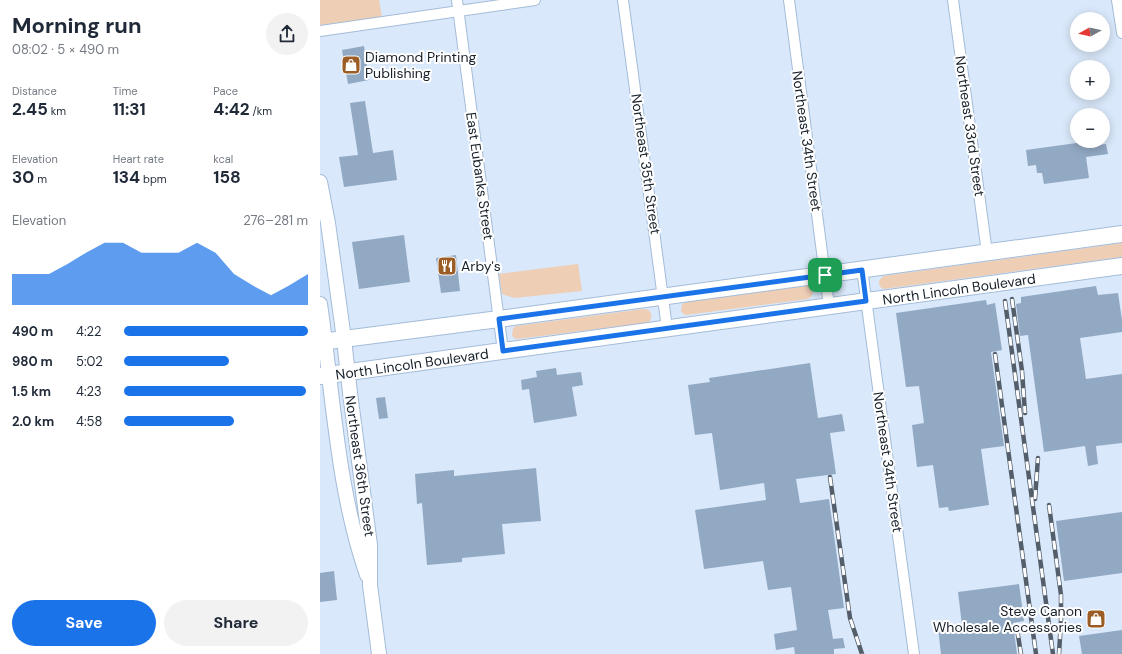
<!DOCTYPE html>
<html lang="en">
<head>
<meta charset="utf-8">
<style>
  :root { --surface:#fff; --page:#f2f2f3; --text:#1f2937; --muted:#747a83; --accent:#1a73e8 }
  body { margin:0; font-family:"DM Sans",sans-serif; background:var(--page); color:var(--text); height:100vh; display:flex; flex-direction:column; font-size:15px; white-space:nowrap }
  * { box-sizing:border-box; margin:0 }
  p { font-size:13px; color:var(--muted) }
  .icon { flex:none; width:22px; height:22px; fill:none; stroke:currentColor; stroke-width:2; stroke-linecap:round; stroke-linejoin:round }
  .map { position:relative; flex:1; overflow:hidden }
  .details { display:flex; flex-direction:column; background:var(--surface); width:320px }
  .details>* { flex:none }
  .needle { width:26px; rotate:262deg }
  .buttons { position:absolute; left:750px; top:12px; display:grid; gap:8px }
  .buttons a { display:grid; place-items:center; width:40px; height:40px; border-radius:50%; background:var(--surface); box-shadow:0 2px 10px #0003; font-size:20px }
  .pin { position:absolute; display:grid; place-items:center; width:34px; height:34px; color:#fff; margin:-17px; border-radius:8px; box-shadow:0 2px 6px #0006 }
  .round { display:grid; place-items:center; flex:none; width:42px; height:42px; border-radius:21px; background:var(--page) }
  .overview { display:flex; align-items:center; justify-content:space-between; height:68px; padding:0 12px }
  h1 { font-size:22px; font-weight:700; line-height:30px }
  .metrics { display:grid; grid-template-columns:repeat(3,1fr); gap:6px; height:68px; padding:4px 12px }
  .metrics div { display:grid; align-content:center }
  .metrics b { font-size:17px; font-weight:700 }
  .metrics small { font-size:11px; font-weight:400 }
  .metrics p { font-size:11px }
  .chart { height:112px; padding:8px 12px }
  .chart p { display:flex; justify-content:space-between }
  .chart svg { width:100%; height:72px; margin-top:4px; fill:var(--accent); opacity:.7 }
  .primary-button { display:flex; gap:8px; margin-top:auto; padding:8px 12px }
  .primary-button a { flex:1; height:46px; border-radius:24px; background:var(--accent); color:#fff; font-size:16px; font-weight:700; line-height:46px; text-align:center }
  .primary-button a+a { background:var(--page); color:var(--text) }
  ul { padding:0 12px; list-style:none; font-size:13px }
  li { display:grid; grid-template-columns:64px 48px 1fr; align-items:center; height:30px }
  li i { height:10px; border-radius:5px; background:var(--accent) }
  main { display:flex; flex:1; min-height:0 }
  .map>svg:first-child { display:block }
  .green { fill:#efceb6 }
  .building { fill:#92a9c4 }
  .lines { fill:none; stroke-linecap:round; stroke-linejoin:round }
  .street-casing { stroke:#a4bcd8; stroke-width:12 }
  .secondary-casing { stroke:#a4bcd8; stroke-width:16 }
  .primary-casing { stroke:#a4bcd8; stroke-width:18 }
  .street { stroke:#fff; stroke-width:10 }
  .secondary { stroke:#fff; stroke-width:14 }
  .primary { stroke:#fff; stroke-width:16 }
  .rail-casing { stroke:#535e6a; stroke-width:4.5 }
  .rail { stroke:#fff; stroke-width:3; stroke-dasharray:9; stroke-linecap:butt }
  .route-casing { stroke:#fff; stroke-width:8 }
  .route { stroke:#1a73e8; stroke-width:5 }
  .labels { text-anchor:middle; stroke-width:4; stroke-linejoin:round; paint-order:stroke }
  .poi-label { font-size:14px; fill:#17202a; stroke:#fff; text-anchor:start }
  .street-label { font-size:14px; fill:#17202a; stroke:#fff }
</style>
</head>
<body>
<main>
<section class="details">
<div class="overview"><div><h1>Morning run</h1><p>08:02 · 5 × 490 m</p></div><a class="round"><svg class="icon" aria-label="share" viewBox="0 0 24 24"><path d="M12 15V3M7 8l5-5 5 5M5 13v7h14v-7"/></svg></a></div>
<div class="metrics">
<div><p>Distance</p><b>2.45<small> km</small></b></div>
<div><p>Time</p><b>11:31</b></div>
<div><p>Pace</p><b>4:42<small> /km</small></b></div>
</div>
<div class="metrics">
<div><p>Elevation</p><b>30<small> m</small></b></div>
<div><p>Heart rate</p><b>134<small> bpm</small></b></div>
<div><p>kcal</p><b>158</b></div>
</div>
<div class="chart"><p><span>Elevation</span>276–281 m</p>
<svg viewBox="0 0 160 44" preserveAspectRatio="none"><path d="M0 44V25L10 25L20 25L30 19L40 12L50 6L60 6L70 12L80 12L90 12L100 6L110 12L120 25L130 32L140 38L150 32L160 25V44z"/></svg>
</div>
<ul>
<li><b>490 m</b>4:22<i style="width:100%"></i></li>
<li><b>980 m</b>5:02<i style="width:57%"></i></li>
<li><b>1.5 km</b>4:23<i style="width:99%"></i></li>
<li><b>2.0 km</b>4:58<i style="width:60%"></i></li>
</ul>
<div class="primary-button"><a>Save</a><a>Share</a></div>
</section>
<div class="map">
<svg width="802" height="654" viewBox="0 0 802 654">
  <rect width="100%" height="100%" fill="#d9e8fa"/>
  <g class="green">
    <path d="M0 0H59L62 17 0 25Z"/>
    <path d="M802 243V257L564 289C560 288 559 286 559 281L563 276Z"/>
    <path d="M258 264 262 291 194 298 182 294 179 274Z"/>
    <path d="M485 285C493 285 495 291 491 297L488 299 366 315 363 314 361 311 362 304 366 302Z"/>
    <path d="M323 309C331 309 333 314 330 321L327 323 197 339 194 338 192 335 193 328 196 326Z"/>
  </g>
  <g class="building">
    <path d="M44 46 49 80 28 84 22 50Z"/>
    <path d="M45 101 53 153 73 150 77 180 24 187 19 157 38 155 30 103Z"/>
    <path d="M764 142V147L786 144 788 154 766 157 769 178 724 184 722 173H717L716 165 708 166 706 150Z"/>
    <path d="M84 235 90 282 39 289 32 242Z"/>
    <path d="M136 255 140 291 121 293 116 258Z"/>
    <path d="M776 286 778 295 798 293 802 320V332L760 338 766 379 802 374V443L776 446 778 464 768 466 765 446 724 452 708 335 700 336 696 304 701 303V297Z"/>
    <path d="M666 300 667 305 675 303 682 350 671 352 684 446 661 449 669 505 629 511 628 507 619 508 613 465 597 467 592 425 604 423 599 386 586 387 576 313Z"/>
    <path d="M490 363 498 418 522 414 525 431 510 433 516 474 476 479 480 503 509 499 524 608 508 610 513 639 523 638 525 648 514 649V654H475L474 647 456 650 454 634 477 630 471 587 448 590 443 561 384 569 375 510 446 500 444 483 400 490 392 433 375 435 368 385 390 382 389 378Z"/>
    <path d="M236 368 237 375 261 372 263 385 252 387 257 416 214 423 209 389 202 390 201 380 217 377 216 371Z"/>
    <path d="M65 397 68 418 59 419 56 398Z"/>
    <path d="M216 468 221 521 182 524 185 554 142 558V562L107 565 102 503 97 504 95 474 134 470V476Z"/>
    <path d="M802 512V573L744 581 736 521Z"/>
    <path d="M14 571 17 600 0 602V573Z"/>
    <path d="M699 584 704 621 693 623 697 654H621L618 628 642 625 638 592Z"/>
    <path d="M802 630V654H762L759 636Z"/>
  </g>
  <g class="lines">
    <g class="street-casing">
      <g id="street">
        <path d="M137 0 183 351"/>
        <path d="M303 0 347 328"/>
        <path d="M469 0 509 306"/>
        <path d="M633 0 667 253"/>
        <path d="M797 0 802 33"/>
        <path d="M0 31 215 0"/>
        <path d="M542 269 594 654"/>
      </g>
    </g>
    <g class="secondary-casing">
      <g id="secondary">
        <path d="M0 182 8 223 24 339 30 393 50 545V585L59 654"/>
        <path d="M0 304C13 393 17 489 47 575"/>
      </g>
    </g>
    <g class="primary-casing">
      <g id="primary">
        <path d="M0 342 179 319 802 234"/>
        <path d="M0 376 802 266"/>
      </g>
    </g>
    <use href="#street" class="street"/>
    <use href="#secondary" class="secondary"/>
    <use href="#primary" class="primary"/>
    <g class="rail-casing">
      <g id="rail">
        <path d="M692 299 702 371 705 413"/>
        <path d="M685 301 733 654"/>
        <path d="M675 354 716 654"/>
        <path d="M510 477 530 618 542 654"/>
        <path d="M715 499 718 458"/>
        <path d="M729 505 741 595V621L739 654"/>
        <path d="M697 629 701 654"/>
      </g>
    </g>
    <use href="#rail" class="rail"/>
  </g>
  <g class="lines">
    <g class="route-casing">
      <path id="route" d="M542 270 546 301 183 351 179 319Z"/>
    </g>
    <use href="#route" class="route"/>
  </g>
  <defs>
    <g id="shop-square" transform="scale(1)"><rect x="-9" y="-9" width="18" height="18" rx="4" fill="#9c5c25" stroke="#fff"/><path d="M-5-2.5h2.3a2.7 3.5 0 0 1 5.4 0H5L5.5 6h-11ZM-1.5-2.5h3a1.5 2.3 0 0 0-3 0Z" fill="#fff"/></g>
    <g id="restaurant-square" transform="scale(1)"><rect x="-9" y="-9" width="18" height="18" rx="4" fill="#9c5c25" stroke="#fff"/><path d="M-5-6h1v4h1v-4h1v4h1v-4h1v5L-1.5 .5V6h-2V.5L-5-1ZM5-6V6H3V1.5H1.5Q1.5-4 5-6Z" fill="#fff"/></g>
  </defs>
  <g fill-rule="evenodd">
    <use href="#shop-square" x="31" y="65"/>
    <use href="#restaurant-square" x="127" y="266"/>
    <use href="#shop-square" x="776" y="619"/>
  </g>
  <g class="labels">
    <g class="poi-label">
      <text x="45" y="62">Diamond Printing<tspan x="45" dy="16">Publishing</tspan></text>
      <text x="141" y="271">Arby's</text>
      <text x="762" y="616" text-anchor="end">Steve Canon<tspan x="762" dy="16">Wholesale Accessories</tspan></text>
    </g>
    <g class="street-label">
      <text transform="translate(650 126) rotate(82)" y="5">Northeast 33rd Street</text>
      <text transform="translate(487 141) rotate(82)" y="5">Northeast 34th Street</text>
      <text transform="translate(326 164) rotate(82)" y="5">Northeast 35th Street</text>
      <text transform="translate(160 176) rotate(82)" y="5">East Eubanks Street</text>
      <text transform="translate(639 289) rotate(-8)" y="5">North Lincoln Boulevard</text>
      <text transform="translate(92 364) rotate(-8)" y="5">North Lincoln Boulevard</text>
      <text transform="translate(568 462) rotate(82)" y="5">Northeast 34th Street</text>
      <text transform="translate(40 466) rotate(82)" y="5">Northeast 36th Street</text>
    </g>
  </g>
</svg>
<div class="buttons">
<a><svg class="needle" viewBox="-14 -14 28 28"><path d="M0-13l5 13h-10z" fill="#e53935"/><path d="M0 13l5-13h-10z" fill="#747a83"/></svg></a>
<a>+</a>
<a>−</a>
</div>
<div class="pin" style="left:505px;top:275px;background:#1e9e55"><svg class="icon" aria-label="arrive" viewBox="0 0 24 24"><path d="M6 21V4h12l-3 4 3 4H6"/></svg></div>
</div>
</main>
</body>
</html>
